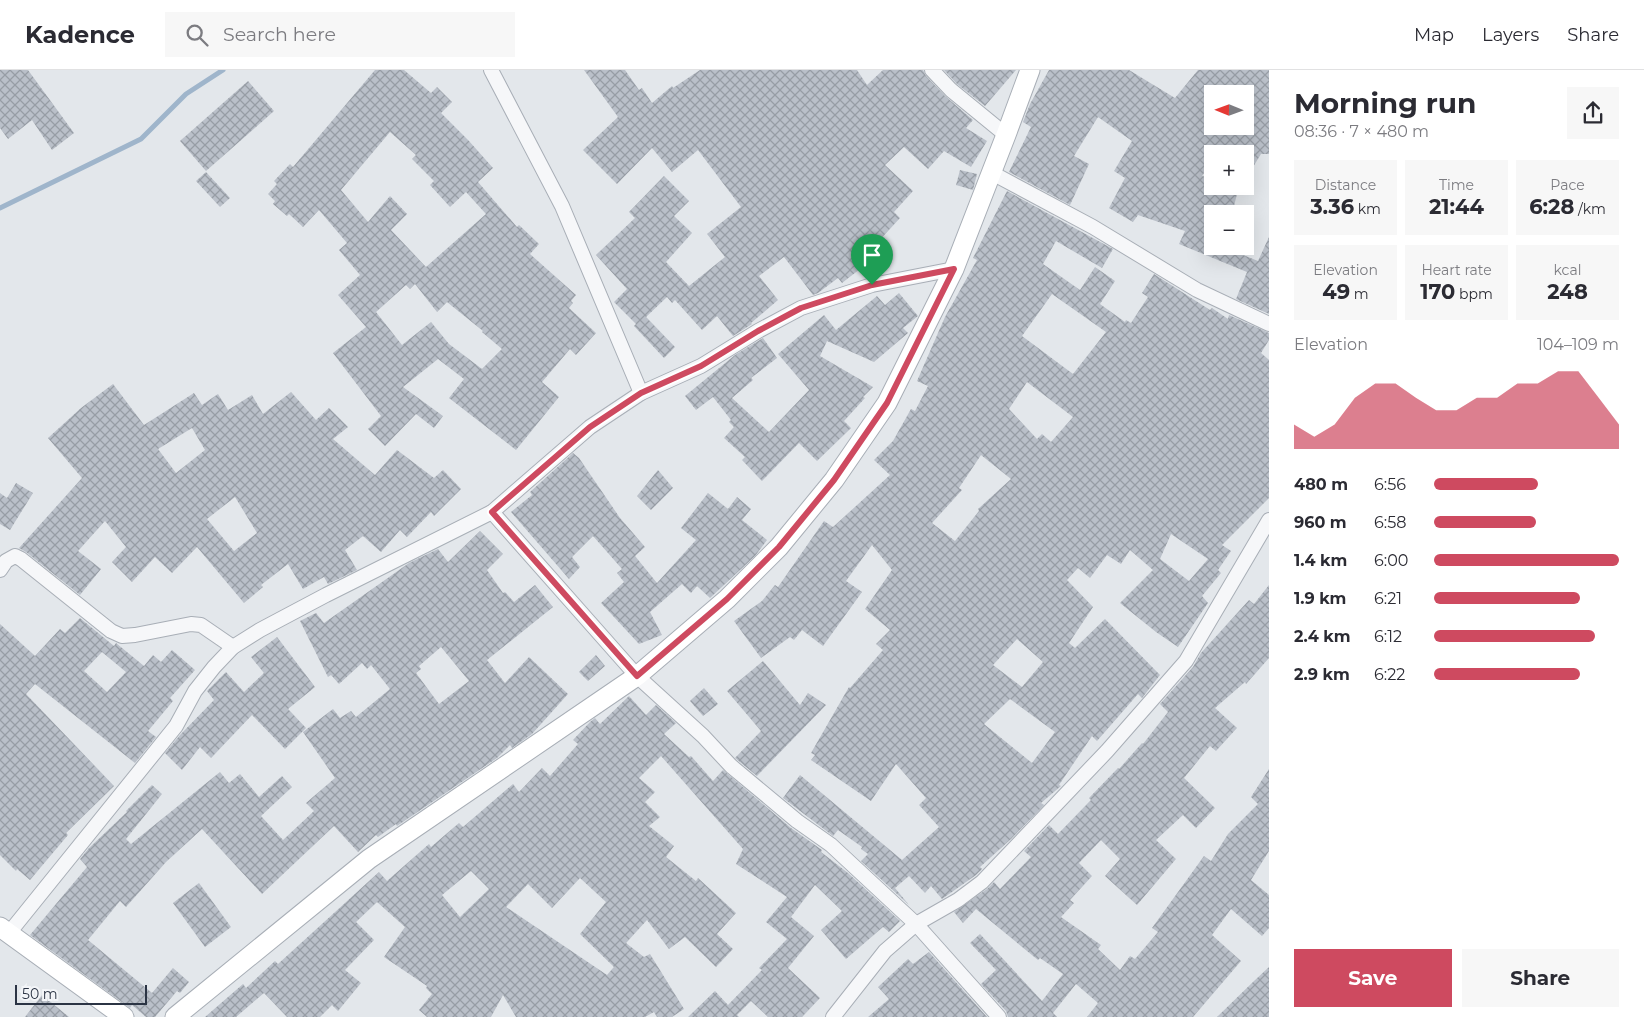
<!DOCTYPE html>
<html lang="en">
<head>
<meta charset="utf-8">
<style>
  :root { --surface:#fff; --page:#f7f7f7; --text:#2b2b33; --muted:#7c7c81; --line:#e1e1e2; --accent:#ce4a60 }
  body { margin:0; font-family:Montserrat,sans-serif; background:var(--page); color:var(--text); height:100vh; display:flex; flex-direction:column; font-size:19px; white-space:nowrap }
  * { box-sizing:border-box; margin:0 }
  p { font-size:16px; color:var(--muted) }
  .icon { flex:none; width:28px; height:28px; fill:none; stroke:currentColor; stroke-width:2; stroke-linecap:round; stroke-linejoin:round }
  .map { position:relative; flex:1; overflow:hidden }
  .side { display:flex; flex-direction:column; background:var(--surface); width:375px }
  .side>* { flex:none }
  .needle { width:32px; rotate:271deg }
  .fabs { position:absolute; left:1204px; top:15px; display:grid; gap:10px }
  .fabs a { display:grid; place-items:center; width:50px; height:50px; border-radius:0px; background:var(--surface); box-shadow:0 5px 20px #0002; font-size:25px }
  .scale { position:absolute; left:15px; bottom:12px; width:132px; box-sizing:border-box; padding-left:5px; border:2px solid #2b3444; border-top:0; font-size:14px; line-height:18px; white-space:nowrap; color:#2b3444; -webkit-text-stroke:4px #f3f5f8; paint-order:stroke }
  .pin { position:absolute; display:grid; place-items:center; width:42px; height:42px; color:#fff; margin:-51px -21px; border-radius:50% 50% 50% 0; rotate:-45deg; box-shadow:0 0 5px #0007 }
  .pin .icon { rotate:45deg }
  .round { display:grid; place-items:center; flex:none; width:52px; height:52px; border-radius:0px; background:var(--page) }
  .headline { display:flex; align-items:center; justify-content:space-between; height:85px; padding:0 25px }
  h1 { font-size:28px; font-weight:700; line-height:38px }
  .stats { display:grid; grid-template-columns:repeat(3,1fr); gap:8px; height:85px; padding:5px 25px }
  .stats div { display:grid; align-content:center; border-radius:0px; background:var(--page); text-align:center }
  .stats b { font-size:21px; font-weight:700 }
  .stats small { font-size:14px; font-weight:400 }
  .stats p { font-size:14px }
  .chart { height:140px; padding:10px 25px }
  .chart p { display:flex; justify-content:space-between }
  .chart svg { width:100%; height:90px; margin-top:5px; fill:var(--accent); opacity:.7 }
  .cta { display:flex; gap:10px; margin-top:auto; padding:10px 25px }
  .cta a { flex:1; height:58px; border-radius:0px; background:var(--accent); color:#fff; font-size:20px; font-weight:700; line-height:58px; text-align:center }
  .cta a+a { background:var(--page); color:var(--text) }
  ul { padding:0 25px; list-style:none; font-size:16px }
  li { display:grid; grid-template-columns:80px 60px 1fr; align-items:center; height:38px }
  li i { height:12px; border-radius:6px; background:var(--accent) }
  header { display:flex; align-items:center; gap:30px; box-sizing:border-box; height:70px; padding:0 25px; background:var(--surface); border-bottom:1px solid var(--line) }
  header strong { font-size:24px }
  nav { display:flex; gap:28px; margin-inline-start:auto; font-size:18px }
  .search { width:350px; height:45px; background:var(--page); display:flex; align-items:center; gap:12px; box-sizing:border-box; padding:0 18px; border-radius:0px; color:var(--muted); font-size:19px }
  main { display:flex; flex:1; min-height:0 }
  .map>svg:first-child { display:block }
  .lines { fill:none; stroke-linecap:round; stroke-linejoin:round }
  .stream { stroke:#9fb5cb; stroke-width:5 }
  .building { fill:url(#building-cross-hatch); fill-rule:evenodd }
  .street-casing { stroke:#a8aeb6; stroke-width:16 }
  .secondary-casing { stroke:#a8aeb6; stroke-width:21 }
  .street { stroke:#f6f7f9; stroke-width:14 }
  .secondary { stroke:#fff; stroke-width:19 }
  .route-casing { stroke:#fff; stroke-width:10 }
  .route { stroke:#ce4a60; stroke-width:6 }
</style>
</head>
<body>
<header>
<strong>Kadence</strong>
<div class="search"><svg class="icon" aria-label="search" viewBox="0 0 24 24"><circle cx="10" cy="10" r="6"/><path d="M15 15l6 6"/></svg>Search here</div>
<nav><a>Map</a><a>Layers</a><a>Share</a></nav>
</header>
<main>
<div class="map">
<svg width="1269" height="947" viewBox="0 0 1269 947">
  <defs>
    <pattern id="building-cross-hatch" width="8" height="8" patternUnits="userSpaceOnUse" patternTransform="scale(1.25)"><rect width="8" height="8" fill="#bac0c9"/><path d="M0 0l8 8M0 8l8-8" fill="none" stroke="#979da5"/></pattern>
  </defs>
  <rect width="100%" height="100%" fill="#e3e7eb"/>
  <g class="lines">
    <path class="stream" d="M0 138 141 69 186 24 223 0"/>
  </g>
  <g class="building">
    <path d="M0 0H28L74 63 52 80 32 50 8 69 0 58Z"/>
    <path d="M375 0H404L431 23 437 17 452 32 441 43 469 71 493 98 478 112 517 157 519 155 539 174 530 184 576 225 571 231 573 233 569 238 596 263 576 285 570 279 542 312 559 327 516 380 449 328 464 309 438 289 403 317 443 346 434 358 416 344 385 376 368 359 381 346 333 283 366 257 338 225 360 205 339 180 347 173 319 140 303 157 289 144 287 146 273 134 275 131 268 124 277 114 274 111 290 94 293 97ZM390 62 416 85 412 89 434 111 430 115 450 137 466 122 486 144 426 197 391 160 407 144 390 126 368 152 341 120ZM415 214 437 242 447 232 483 261 482 262 502 279 482 299 449 274 431 252 402 275 376 242 406 215 410 219Z"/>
    <path d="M584 0H625L639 20 642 18 652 33 672 16 673 18 700 0H857L867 15 883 0H923L926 6 945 26 973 50 966 58 987 71 971 97 944 81 928 99 904 77 885 95 913 121 894 142 900 148 875 175 880 179 860 199 842 213 838 208 818 223 813 225 784 187 759 206 778 230 751 253 752 254 733 266 717 246 702 260 675 230 672 233 667 227 646 247 675 277 664 288 634 256 636 254 614 232 627 219 596 185 635 148 629 142 664 106 689 131 674 146 692 163 666 192 689 216 725 187 707 164 741 137 698 80 672 102 652 78 617 114 583 80 618 47Z"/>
    <path d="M944 0H1016L985 36 957 14Z"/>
    <path d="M1049 0H1129L1175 28 1198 0H1269V84H1261L1245 110V84H1212V91L1202 106 1212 108V116H1239L1232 144H1212V176H1221L1258 191 1269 167V244L1236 229 1247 202 1179 174 1185 161 1138 145 1133 152 1109 138 1125 108 1114 101 1132 71 1098 47 1074 86 1089 94 1070 135 1009 102 1031 57 1023 52 1030 34ZM1212 24H1245V56H1238L1234 62 1226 56H1212Z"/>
    <path d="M248 11 274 41 206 101 180 71Z"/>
    <path d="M960 100 977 104 973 120 956 115Z"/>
    <path d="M206 102 230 128 220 137 196 111Z"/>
    <path d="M1007 121 1113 179 1102 198 1056 171 1043 194 1080 220 1095 197 1115 211 1100 234 1125 252 1126 250 1131 253 1148 227 1142 223 1154 204 1210 240 1212 238 1228 249 1229 245 1269 263V270L1261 283 1269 290V428L1222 475 1231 481 1218 500 1221 503 1202 526 1208 533 1178 577 1156 562 1120 533 1153 500 1130 480 1121 494 1107 485 1090 508 1078 498 1067 510 1093 537 1069 573 1075 578 1105 549 1160 605 1142 628 1138 624 1097 671 1092 666 1059 715 1061 716 1041 733 1044 735 1011 769 980 797 982 799 976 805 942 829 931 816 925 823 909 806 895 818 909 835 861 791 868 784 861 779 862 777 838 760 833 766 783 728 800 705 902 790 939 757 919 735 926 728 896 694 871 731 811 690 815 685 811 683 849 617 850 618 883 580 876 574 890 560 865 539 892 500 872 475 846 511 862 522 823 576 802 560 794 570 790 567 761 588 734 551 762 531 775 515 778 517 824 451 833 457 890 405 874 390 893 371 911 339 915 341 928 316 917 311 945 247 977 190 973 188ZM1052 224 1106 262 1073 304 1022 266ZM1027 312 1073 347 1051 372 1042 364 1037 369 1009 339ZM981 385 1011 409 978 439 979 441 955 471 932 453 962 420 959 418ZM1171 464 1208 489 1189 511 1160 489ZM1017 569 1043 592 1022 617 993 595ZM1010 629 1055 662 1032 693 984 654Z"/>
    <path d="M899 223 918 246 903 258 908 263 874 292 827 271 820 286 873 317 863 327 865 328 844 351 851 358 817 391 799 373 762 411 742 390 745 387 724 368 734 357 729 352 731 350 713 327 696 340 685 326 735 285 763 268 777 288 751 308 753 310 732 328 769 362 809 320 778 284 824 245 836 260 877 226 885 235Z"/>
    <path d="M113 314 144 355 194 323 202 335 218 324 228 340 252 325 263 344 291 322 316 350 329 338 348 357 333 369 375 405 397 380 434 408 443 400 461 419 434 446 431 442 407 467 400 460 381 482 363 466 345 480 357 500 328 514 324 507 303 519 288 494 261 515 263 517 244 533 197 477 172 503 155 487 132 512 112 492 126 477 105 451 78 481 101 499 80 525 26 482 19 478 82 408 48 368 81 338ZM192 358 205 380 176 403 158 379ZM235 427 257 463 234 481 207 449Z"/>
    <path d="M573 383 579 388 620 448 645 477 635 486 657 513 696 470 681 458 708 423 728 439 737 427 751 439 742 450 767 470 755 486 710 528 697 516 691 523 682 514 650 542 662 565 639 574 601 533 624 512 617 503 622 499 593 466 572 487 580 497 569 509 511 442 532 425 530 422Z"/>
    <path d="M658 400 673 418 651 440 637 426Z"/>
    <path d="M16 413 33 423 10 460 0 454V423L7 428Z"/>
    <path d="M480 461 503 484 487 500 503 523 505 522 514 532 535 515 553 537 487 590 505 613 529 587 568 624 532 664 512 678 510 675 497 688 397 756 396 754 378 767 376 765 358 782 334 756 262 824 202 759 166 792 126 837 120 831 88 870 152 923 173 898 189 912 180 923 177 921 155 947H146L132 935 130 938 30 865 87 797 80 789 89 778 127 742 126 741 152 715 162 724 126 769 131 774 220 702 229 713 240 704 259 727 282 706 292 717 261 746 283 770 314 741 306 733 335 708 303 662 333 639 340 648 351 641 356 647 390 619 371 595 367 599 362 593 339 614 331 605 328 607 300 551 316 543 324 553 409 493 438 479 448 492ZM441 577 469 611 439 634 416 603 421 599 419 596Z"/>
    <path d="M1269 515V588L1246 614 1245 612 1215 638 1237 658 1216 681 1210 676 1184 708 1215 738 1196 758 1183 745 1156 770 1176 789 1137 835 1105 806 1120 789 1101 770 1079 793 1092 806 1070 830 1074 833 1061 847 1101 875 1098 879 1120 900 1130 886 1135 889 1158 862 1152 858 1204 786 1211 791 1228 764 1258 734 1251 727 1269 699V781L1251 810 1269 825V858L1262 866 1231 839 1212 865 1241 891 1193 947H1087L1098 933 1076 914 1053 943 1057 947H1008L1006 941 981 914 996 900 970 873 980 864 1042 931 1063 904 1040 888 1038 890 976 839 963 853 954 842 987 819 994 812 1000 819 1031 787 1024 781 1049 755 1058 764 1091 730 1089 728 1118 698 1119 699 1142 673 1143 674 1168 642 1160 634 1193 597 1201 583 1249 530 1254 534Z"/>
    <path d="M80 548 114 576 116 573 144 596 153 585 161 592 172 580 195 600 170 628 173 631 148 661 156 667 135 693 35 614 26 624 114 716 66 763 68 765 30 810 17 799 16 801 0 785V554L35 586 60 559 65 563ZM102 582 126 602 107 622 84 601Z"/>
    <path d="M277 567 315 617 288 639 306 658 285 679 252 645 211 688 200 677 182 700 165 683 180 665 214 630 207 621 226 602 244 622 264 603 251 587Z"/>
    <path d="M596 585 605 596 588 611 579 602Z"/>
    <path d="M763 591 800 635 808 623 826 635 757 706 735 688 761 661 727 621Z"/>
    <path d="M704 618 718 634 703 646 690 631Z"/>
    <path d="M629 626 646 645 656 635 676 653 664 664 689 687 691 686 713 711 723 700 791 758 822 780 821 782 848 803 900 851 889 862 883 857 846 889 821 860 842 841 815 815 791 847 814 866 788 898 820 928 802 947H768L751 931 737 945 739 947H688L715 921 728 935 762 900 759 898 787 869 766 852 787 827 736 794 743 779 661 686 639 708 655 722 645 732 660 747 649 756 674 776 666 787 696 811 698 808 736 843 717 864 733 879 716 897 685 867 669 879 647 850 626 873 644 887 650 884 684 939 672 947H657L654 942 645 947H516L503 925 491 947H427L419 940 432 924 426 918 427 916 384 887 405 857 377 832 356 852 374 870 345 900 361 913 338 941 332 935 320 947H287L264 923 236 947H205L243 914 246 918 275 891 278 894 379 802 387 811 429 774 431 777 459 753 463 757 513 714 519 722 542 698 550 706 578 674 573 670 590 652 595 648 600 654ZM471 801 489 819 460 847 442 825ZM580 808 606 832 580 864 614 897 607 905 506 837 528 814 552 838Z"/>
    <path d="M199 813 231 857 205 877 173 833Z"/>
    <path d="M929 882 987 947H868L889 929 878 917 908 889 913 894Z"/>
    <path d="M1269 897V947H1217L1254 911Z"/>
    <path d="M42 925 69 947H25Z"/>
  </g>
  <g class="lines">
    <g class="street-casing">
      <g id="street">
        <path d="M491 0 562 136 641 323"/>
        <path d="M932 0 951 20 1006 65"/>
        <path d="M992 103 1093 157 1197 220 1269 254"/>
        <path d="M492 442 637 606 703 666 731 696 797 751 831 775 916 854 999 947"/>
        <path d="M0 500 6 491 15 486 21 489 111 561 122 566 135 565 191 554 201 555 233 577"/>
        <path d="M9 863 176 656 195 621 214 597 233 577 260 560 326 525 492 442 590 357 641 323 701 296 758 261 801 238 872 215 954 199"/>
        <path d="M833 947 885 881 916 854 958 830 982 812 1107 681 1186 591 1269 450"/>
      </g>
    </g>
    <g class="secondary-casing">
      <g id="secondary">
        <path d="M0 857 124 947"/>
        <path d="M175 947 369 789 637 606 727 529 779 477 834 410 887 333 954 199 1006 65 1030 0"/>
      </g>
    </g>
    <use href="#street" class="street"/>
    <use href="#secondary" class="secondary"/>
  </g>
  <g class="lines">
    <g class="route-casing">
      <path id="route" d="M954 199 887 333 834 410 779 477 727 529 637 606 492 442 590 357 641 323 701 296 758 261 801 238 872 215Z"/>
    </g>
    <use href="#route" class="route"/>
  </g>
</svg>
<div class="fabs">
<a><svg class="needle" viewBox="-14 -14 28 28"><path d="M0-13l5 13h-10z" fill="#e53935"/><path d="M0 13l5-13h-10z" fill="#7c7c81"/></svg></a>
<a>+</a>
<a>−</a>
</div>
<div class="scale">50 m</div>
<div class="pin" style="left:872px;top:215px;background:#1e9e55"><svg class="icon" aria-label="arrive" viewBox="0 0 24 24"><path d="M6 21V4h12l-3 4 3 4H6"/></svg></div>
</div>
<section class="side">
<div class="headline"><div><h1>Morning run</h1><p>08:36 · 7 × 480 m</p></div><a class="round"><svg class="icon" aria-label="share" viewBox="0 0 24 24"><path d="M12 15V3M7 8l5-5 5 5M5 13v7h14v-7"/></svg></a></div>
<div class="stats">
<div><p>Distance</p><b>3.36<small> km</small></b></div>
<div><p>Time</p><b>21:44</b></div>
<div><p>Pace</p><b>6:28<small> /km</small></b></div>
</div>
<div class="stats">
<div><p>Elevation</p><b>49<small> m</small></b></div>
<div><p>Heart rate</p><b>170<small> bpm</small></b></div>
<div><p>kcal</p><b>248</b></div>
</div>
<div class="chart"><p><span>Elevation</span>104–109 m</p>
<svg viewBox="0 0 160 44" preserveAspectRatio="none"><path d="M0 44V32L10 38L20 32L30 19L40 12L50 12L60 19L70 25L80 25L90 19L100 19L110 12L120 12L130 6L140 6L150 19L160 32V44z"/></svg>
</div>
<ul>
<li><b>480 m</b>6:56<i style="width:56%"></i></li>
<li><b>960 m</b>6:58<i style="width:55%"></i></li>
<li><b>1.4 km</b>6:00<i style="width:100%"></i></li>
<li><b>1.9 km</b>6:21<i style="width:79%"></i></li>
<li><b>2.4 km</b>6:12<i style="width:87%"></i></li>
<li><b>2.9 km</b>6:22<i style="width:79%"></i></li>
</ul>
<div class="cta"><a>Save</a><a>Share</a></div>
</section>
</main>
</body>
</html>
